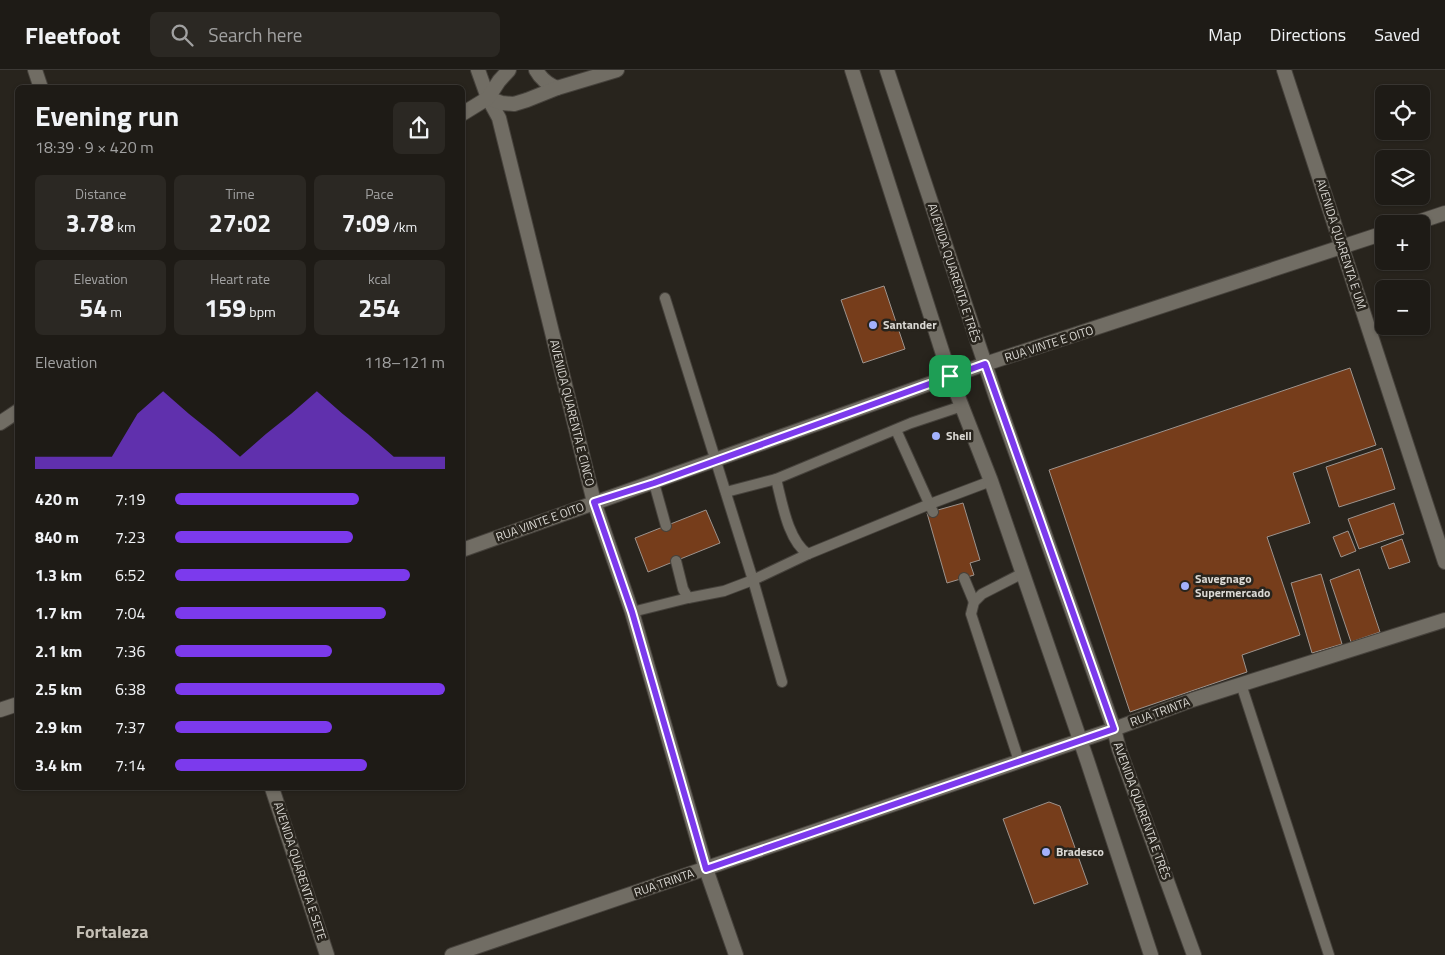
<!DOCTYPE html>
<html lang="en">
<head>
<meta charset="utf-8">
<style>
  :root { --surface:#1e1b16; --page:#2b2823; --text:#f1f3f6; --muted:#a1a1a1; --line:#3c3935; --accent:#7c3aed }
  body { margin:0; font-family:"Titillium Web",sans-serif; background:var(--page); color:var(--text); height:100vh; display:flex; flex-direction:column; font-size:19px; white-space:nowrap }
  * { box-sizing:border-box; margin:0 }
  p { font-size:16px; color:var(--muted) }
  .icon { flex:none; width:28px; height:28px; fill:none; stroke:currentColor; stroke-width:2; stroke-linecap:round; stroke-linejoin:round }
  .map { position:relative; flex:1; overflow:hidden }
  .side { position:absolute; left:15px; top:15px; width:450px; height:705px; display:flex; flex-direction:column; background:var(--surface); border-radius:8px; box-shadow:0 1px 4px #0004,0 0 0 1px var(--line) }
  .side>* { flex:none }
  .controls { position:absolute; left:1375px; top:15px; display:grid; gap:10px }
  .controls a { display:grid; place-items:center; width:55px; height:55px; border-radius:8px; background:var(--surface); box-shadow:0 1px 4px #0004,0 0 0 1px var(--line); font-size:25px }
  .pin { position:absolute; display:grid; place-items:center; width:42px; height:42px; color:#fff; margin:-21px; border-radius:10px; box-shadow:0 2px 8px #0006 }
  .round { display:grid; place-items:center; flex:none; width:52px; height:52px; border-radius:8px; background:var(--page) }
  .overview { display:flex; align-items:center; justify-content:space-between; height:85px; padding:0 20px }
  h1 { font-size:28px; font-weight:700; line-height:38px }
  .metrics { display:grid; grid-template-columns:repeat(3,1fr); gap:8px; height:85px; padding:5px 20px }
  .metrics div { display:grid; align-content:center; border-radius:8px; background:var(--page); text-align:center }
  .metrics b { font-size:25px; font-weight:700 }
  .metrics small { font-size:14px; font-weight:400 }
  .metrics p { font-size:14px }
  .chart { height:140px; padding:10px 20px }
  .chart p { display:flex; justify-content:space-between }
  .chart svg { width:100%; height:90px; margin-top:5px; fill:var(--accent); opacity:.7 }
  ul { padding:0 20px; list-style:none; font-size:16px }
  li { display:grid; grid-template-columns:80px 60px 1fr; align-items:center; height:38px }
  li i { height:12px; border-radius:6px; background:var(--accent) }
  header { display:flex; align-items:center; gap:30px; box-sizing:border-box; height:70px; padding:0 25px; background:var(--surface); border-bottom:1px solid var(--line) }
  header strong { font-size:24px }
  nav { display:flex; gap:28px; margin-inline-start:auto; font-size:18px }
  .search { width:350px; height:45px; background:var(--page); display:flex; align-items:center; gap:12px; box-sizing:border-box; padding:0 18px; border-radius:8px; color:var(--muted); font-size:19px }
  .map>svg:first-child { display:block }
  .building { fill:#763d1b; stroke:#9d938d }
  .lines { fill:none; stroke-linecap:round; stroke-linejoin:round }
  .service-casing { stroke:#46423c; stroke-width:12 }
  .minor-casing { stroke:#46423c; stroke-width:16 }
  .tertiary-casing { stroke:#46423c; stroke-width:16 }
  .secondary-casing { stroke:#46423c; stroke-width:16 }
  .service { stroke:#716d64; stroke-width:10 }
  .minor { stroke:#716d64; stroke-width:14 }
  .tertiary { stroke:#716d64; stroke-width:14 }
  .secondary { stroke:#716d64; stroke-width:14 }
  .route-casing { stroke:#fff; stroke-width:10 }
  .route { stroke:#7c3aed; stroke-width:6 }
  .poi-dot { fill:#a3b2fd; stroke:#28241d; stroke-width:2 }
  .labels { text-anchor:middle; stroke-width:5; stroke-linejoin:round; paint-order:stroke }
  .street-label { font-size:12px; fill:#dbd9d4; stroke:#28241d }
  .poi-label { font-size:12px; font-weight:bold; fill:#dbd9d4; stroke:#28241d; text-anchor:start }
  .district-label { font-size:18px; font-weight:bold; fill:#c4bfb5; stroke:#28241d }
</style>
</head>
<body>
<header>
<strong>Fleetfoot</strong>
<div class="search"><svg class="icon" aria-label="search" viewBox="0 0 24 24"><circle cx="10" cy="10" r="6"/><path d="M15 15l6 6"/></svg>Search here</div>
<nav><a>Map</a><a>Directions</a><a>Saved</a></nav>
</header>
<div class="map">
<svg width="1445" height="885" viewBox="0 0 1445 885">
  <rect width="100%" height="100%" fill="#28241d"/>
  <g class="building">
    <path d="M884 216 905 279 863 293 841 230Z"/>
    <path d="M1350 298 1376 375 1293 403 1310 453 1267 467 1300 565 1242 585 1247 602 1130 642 1049 400Z"/>
    <path d="M1382 378 1395 419 1339 437 1326 397Z"/>
    <path d="M963 433 980 490 970 493 974 505 947 513 927 443Z"/>
    <path d="M1394 433 1404 464 1359 479 1348 449Z"/>
    <path d="M706 440 720 473 648 502 635 468Z"/>
    <path d="M1348 461 1356 481 1341 487 1333 467Z"/>
    <path d="M1402 469 1410 492 1389 499 1381 477Z"/>
    <path d="M1359 499 1380 562 1351 572 1330 510Z"/>
    <path d="M1321 504 1342 574 1312 583 1291 513Z"/>
    <path d="M1049 732 1060 736 1088 814 1034 834 1003 749Z"/>
  </g>
  <g class="lines">
    <g class="service-casing">
      <g id="service">
        <path d="M665 228 753 510 724 521 688 528"/>
        <path d="M896 360 933 442"/>
        <path d="M776 409C782 432 788 471 808 484L930 434 991 411"/>
        <path d="M654 413 666 456"/>
        <path d="M726 422 776 409 911 353 962 336"/>
        <path d="M964 508 974 532"/>
        <path d="M632 542 688 528 683 519 676 491"/>
        <path d="M782 612 753 510 808 484"/>
        <path d="M1241 614 1329 885"/>
        <path d="M1019 691 971 544 974 532 982 524 1023 503"/>
      </g>
    </g>
    <g class="minor-casing">
      <g id="minor">
        <path d="M35 0 41 18"/>
        <path d="M478 0 488 28 499 48 594 432 632 542 706 799 736 885"/>
        <path d="M536 0C541 9 547 14 557 18"/>
        <path d="M1284 0 1445 492"/>
        <path d="M488 28 502 33 514 34 527 30 557 18 617 0"/>
        <path d="M462 44 488 28 499 11 509 0"/>
        <path d="M1412 154 1445 143"/>
        <path d="M0 353 18 341"/>
        <path d="M462 480 985 294 1384 163"/>
        <path d="M0 640 18 634"/>
        <path d="M1114 659 1192 630 1445 550"/>
        <path d="M272 718 327 885"/>
      </g>
    </g>
    <g class="tertiary-casing">
      <path id="tertiary" d="M452 885 1114 659"/>
    </g>
    <g class="secondary-casing">
      <g id="secondary">
        <path d="M852 0 950 306 991 411 1087 690 1151 885"/>
        <path d="M887 0 996 327 1114 659 1119 679 1194 885"/>
      </g>
    </g>
    <use href="#service" class="service"/>
    <use href="#minor" class="minor"/>
    <use href="#tertiary" class="tertiary"/>
    <use href="#secondary" class="secondary"/>
  </g>
  <g class="lines">
    <g class="route-casing">
      <path id="route" d="M985 294 1114 659 706 799 632 542 594 432 654 413Z"/>
    </g>
    <use href="#route" class="route"/>
  </g>
  <g class="poi-dot">
    <circle cx="873" cy="255" r="5"/>
    <circle cx="936" cy="366" r="5"/>
    <circle cx="1185" cy="516" r="5"/>
    <circle cx="1046" cy="782" r="5"/>
  </g>
  <g class="labels">
    <g class="street-label">
      <text transform="translate(1341 174) rotate(72)" y="4">AVENIDA QUARENTA E UM</text>
      <text transform="translate(954 203) rotate(72)" y="4">AVENIDA QUARENTA E TRÊS</text>
      <text transform="translate(1049 274) rotate(-18)" y="4">RUA VINTE E OITO</text>
      <text transform="translate(572 343) rotate(76)" y="4">AVENIDA QUARENTA E CINCO</text>
      <text transform="translate(540 452) rotate(-20)" y="4">RUA VINTE E OITO</text>
      <text transform="translate(1160 642) rotate(-20)" y="4">RUA TRINTA</text>
      <text transform="translate(1142 741) rotate(70)" y="4">AVENIDA QUARENTA E TRÊS</text>
      <text transform="translate(300 801) rotate(72)" y="4">AVENIDA QUARENTA E SETE</text>
      <text transform="translate(664 813) rotate(-19)" y="4">RUA TRINTA</text>
    </g>
    <g class="poi-label">
      <text x="883" y="259">Santander</text>
      <text x="946" y="370">Shell</text>
      <text x="1195" y="513">Savegnago<tspan x="1195" dy="14">Supermercado</tspan></text>
      <text x="1056" y="786">Bradesco</text>
    </g>
    <g class="district-label">
      <text x="112" y="868">Fortaleza</text>
    </g>
  </g>
</svg>
<div class="controls">
<a><svg class="icon" aria-label="locate" viewBox="0 0 24 24"><circle cx="12" cy="12" r="6"/><path d="M12 2v4M12 18v4M2 12h4M18 12h4"/></svg></a>
<a><svg class="icon" aria-label="layers" viewBox="0 0 24 24"><path d="M12 4l9 5-9 5-9-5zM3 14l9 5 9-5"/></svg></a>
<a>+</a>
<a>−</a>
</div>
<div class="pin" style="left:950px;top:306px;background:#1e9e55"><svg class="icon" aria-label="arrive" viewBox="0 0 24 24"><path d="M6 21V4h12l-3 4 3 4H6"/></svg></div>
<section class="side">
<div class="overview"><div><h1>Evening run</h1><p>18:39 · 9 × 420 m</p></div><a class="round"><svg class="icon" aria-label="share" viewBox="0 0 24 24"><path d="M12 15V3M7 8l5-5 5 5M5 13v7h14v-7"/></svg></a></div>
<div class="metrics">
<div><p>Distance</p><b>3.78<small> km</small></b></div>
<div><p>Time</p><b>27:02</b></div>
<div><p>Pace</p><b>7:09<small> /km</small></b></div>
</div>
<div class="metrics">
<div><p>Elevation</p><b>54<small> m</small></b></div>
<div><p>Heart rate</p><b>159<small> bpm</small></b></div>
<div><p>kcal</p><b>254</b></div>
</div>
<div class="chart"><p><span>Elevation</span>118–121 m</p>
<svg viewBox="0 0 160 44" preserveAspectRatio="none"><path d="M0 44V38L10 38L20 38L30 38L40 17L50 6L60 17L70 27L80 38L90 27L100 17L110 6L120 17L130 27L140 38L150 38L160 38V44z"/></svg>
</div>
<ul>
<li><b>420 m</b>7:19<i style="width:68%"></i></li>
<li><b>840 m</b>7:23<i style="width:66%"></i></li>
<li><b>1.3 km</b>6:52<i style="width:87%"></i></li>
<li><b>1.7 km</b>7:04<i style="width:78%"></i></li>
<li><b>2.1 km</b>7:36<i style="width:58%"></i></li>
<li><b>2.5 km</b>6:38<i style="width:100%"></i></li>
<li><b>2.9 km</b>7:37<i style="width:58%"></i></li>
<li><b>3.4 km</b>7:14<i style="width:71%"></i></li>
</ul>
</section>
</div>
</body>
</html>
